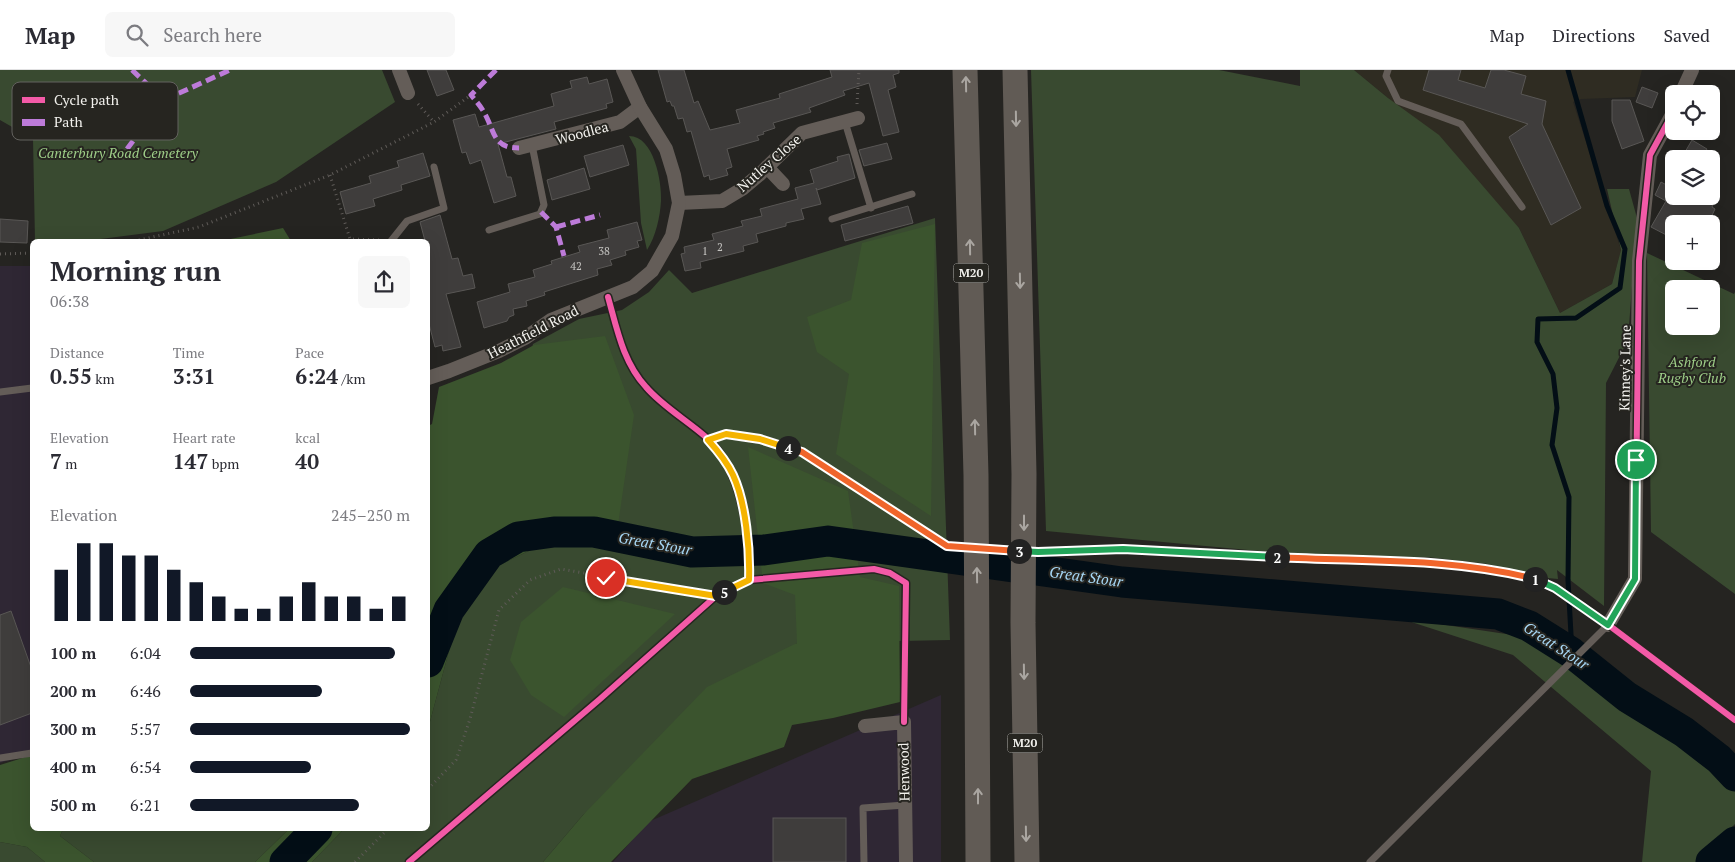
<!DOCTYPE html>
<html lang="en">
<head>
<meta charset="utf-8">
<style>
  :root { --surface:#fff; --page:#f7f7f7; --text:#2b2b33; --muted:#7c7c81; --line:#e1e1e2; --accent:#111827 }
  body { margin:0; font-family:"PT Serif",serif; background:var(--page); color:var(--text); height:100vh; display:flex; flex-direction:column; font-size:19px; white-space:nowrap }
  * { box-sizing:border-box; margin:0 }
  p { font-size:16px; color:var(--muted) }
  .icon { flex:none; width:28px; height:28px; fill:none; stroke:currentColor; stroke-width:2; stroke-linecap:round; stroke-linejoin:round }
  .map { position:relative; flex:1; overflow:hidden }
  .details { position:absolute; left:30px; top:169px; width:400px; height:592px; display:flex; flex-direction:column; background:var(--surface); border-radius:8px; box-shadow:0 5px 20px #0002 }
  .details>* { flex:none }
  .buttons { position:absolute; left:1665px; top:15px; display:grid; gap:10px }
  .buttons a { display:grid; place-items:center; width:55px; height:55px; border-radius:8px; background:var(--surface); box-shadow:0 5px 20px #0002; font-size:25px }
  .pin { position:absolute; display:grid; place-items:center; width:42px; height:42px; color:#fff; margin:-21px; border:2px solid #fff; border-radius:50%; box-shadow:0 1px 5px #0007 }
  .km { position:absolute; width:25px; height:25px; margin:-12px; border-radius:50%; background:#222; color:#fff; font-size:14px; line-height:25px; text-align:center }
  .round { display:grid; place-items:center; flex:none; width:52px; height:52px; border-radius:8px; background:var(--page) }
  .headline { display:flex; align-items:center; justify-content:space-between; height:85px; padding:0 20px }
  h1 { font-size:28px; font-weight:600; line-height:38px }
  .metrics { display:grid; grid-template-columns:repeat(3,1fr); gap:8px; height:85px; padding:5px 20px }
  .metrics div { display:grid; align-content:center }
  .metrics b { font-size:21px; font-weight:600 }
  .metrics small { font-size:14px; font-weight:400 }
  .metrics p { font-size:14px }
  .chart { height:140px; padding:10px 20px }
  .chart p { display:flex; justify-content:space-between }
  .chart svg { width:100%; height:90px; margin-top:5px; stroke:var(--accent); stroke-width:6 }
  ul { padding:0 20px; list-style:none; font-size:16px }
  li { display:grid; grid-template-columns:80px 60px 1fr; align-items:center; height:38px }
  li i { height:12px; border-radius:6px; background:var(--accent) }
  header { display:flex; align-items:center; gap:30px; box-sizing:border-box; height:70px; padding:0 25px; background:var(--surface); border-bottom:1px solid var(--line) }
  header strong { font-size:24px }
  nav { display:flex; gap:28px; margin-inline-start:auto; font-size:18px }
  .search { width:350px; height:45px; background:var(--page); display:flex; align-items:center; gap:12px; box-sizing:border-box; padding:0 18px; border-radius:8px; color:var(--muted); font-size:19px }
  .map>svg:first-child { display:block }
  .built { fill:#2f2c22 }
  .industrial { fill:#2f2734 }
  .green { fill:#394a30; fill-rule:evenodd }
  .forest { fill:#3b542e }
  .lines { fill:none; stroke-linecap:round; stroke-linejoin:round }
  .stream { stroke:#030e16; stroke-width:5 }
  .river { stroke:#030e16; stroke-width:31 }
  .building { fill:#3f3d3c; stroke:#595755 }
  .path { stroke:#5f5b58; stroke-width:3; stroke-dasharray:1 4; stroke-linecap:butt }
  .lane { stroke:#645d58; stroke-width:7 }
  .street { stroke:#645d58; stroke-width:14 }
  .highway { stroke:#615b55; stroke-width:25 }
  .quiet { stroke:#bd7bd9; stroke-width:5; stroke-dasharray:10 5; stroke-linecap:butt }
  .cycleway-casing { stroke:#262520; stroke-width:9 }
  .cycleway { stroke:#f35aa7; stroke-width:6 }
  .oneway { stroke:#aaa6a1 }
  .split-1-casing { stroke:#fff; stroke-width:10 }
  .split-2-casing { stroke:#fff; stroke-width:10 }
  .split-3-casing { stroke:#fff; stroke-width:10 }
  .split-4-casing { stroke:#fff; stroke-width:10 }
  .split-5-casing { stroke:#fff; stroke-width:10 }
  .split-6-casing { stroke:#fff; stroke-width:10 }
  .split-1 { stroke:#22a559; stroke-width:6 }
  .split-2 { stroke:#f0652b; stroke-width:6 }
  .split-3 { stroke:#22a559; stroke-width:6 }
  .split-4 { stroke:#f0652b; stroke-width:6 }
  .split-5 { stroke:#f5b400; stroke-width:6 }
  .split-6 { stroke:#f5b400; stroke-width:6 }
  .labels { text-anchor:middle; stroke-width:4; stroke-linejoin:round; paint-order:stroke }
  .number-label { font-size:11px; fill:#c5c4c1 }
  .shield { fill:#262520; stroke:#b5b4b0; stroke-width:1 }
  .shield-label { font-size:12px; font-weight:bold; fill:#f2f1ed }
  .street-label { font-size:14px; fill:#f2f1ed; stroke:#262520 }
  .park-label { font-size:14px; font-style:italic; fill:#9ece88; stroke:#262520 }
  .water-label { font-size:15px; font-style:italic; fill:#a6d6f4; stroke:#262520 }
  .key { fill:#262520; stroke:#63625e; stroke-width:1 }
  .key-label { font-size:14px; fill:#f2f1ed }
</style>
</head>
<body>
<header>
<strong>Map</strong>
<div class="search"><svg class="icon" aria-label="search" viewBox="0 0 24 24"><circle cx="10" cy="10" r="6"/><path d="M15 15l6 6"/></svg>Search here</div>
<nav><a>Map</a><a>Directions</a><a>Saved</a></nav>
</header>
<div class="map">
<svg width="1735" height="792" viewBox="0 0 1735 792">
  <rect width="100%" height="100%" fill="#252421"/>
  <path class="built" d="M1354 0H1642L1635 27 1581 29 1573 32 1621 180 1612 214 1560 243 1519 158 1388 28Z"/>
  <g class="industrial">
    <path d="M0 196H32V683L0 693Z"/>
    <path d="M941 625V792H613L648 752Z"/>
  </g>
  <g class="green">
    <path d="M0 0H382L395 32 276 112 163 161 85 171H35L33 69 0 50Z"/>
    <path d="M1031 0H1219L1300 16V0H1354L1388 28 1439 65 1519 158 1560 243 1612 214 1621 180 1607 119H1629L1637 148 1628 270 1606 313 1604 536 1557 500 1558 509 1046 461Z"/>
    <path d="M629 66C654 66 662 112 661 131 660 147 656 166 647 180L641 153 636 79Z"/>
    <path d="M935 148 950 570 797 573 583 745 543 792H312L344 759H428V659L457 551 500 495 553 469 521 323 533 274 579 249 622 240 649 222 669 200 692 223Z"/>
    <path d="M1647 183 1734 224 1735 222V524L1651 462ZM1674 219H1711V256H1674Z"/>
    <path d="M1399 548 1532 568 1567 590 1735 720V754L1697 792H1642L1651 701 1513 585Z"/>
    <path d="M63 759H289L255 792H94L60 766Z"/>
    <path d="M0 772 27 777 45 792H0Z"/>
  </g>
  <g class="forest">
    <path d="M935 154 931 446 836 384 849 304 817 282 807 247 851 230 862 173Z"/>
    <path d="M283 158 291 171H221Z"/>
    <path d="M605 266 634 345 618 455 553 469 500 495 457 551 428 659V356L432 354 439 317 501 293 534 275Z"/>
    <path d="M748 377 848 421 860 507 899 516 900 632 833 648 792 655 784 677 692 709 611 792H543L583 745 707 617 797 573 795 525 763 513Z"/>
    <path d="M563 517 675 544 564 647 531 625 510 590 521 552Z"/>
    <path d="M32 685V759H63L60 766 94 792H45L27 777 0 772V695Z"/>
    <path d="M289 759H344L312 792H255Z"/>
  </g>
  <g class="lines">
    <path class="stream" d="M1568 0 1607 136 1625 179 1620 218 1576 248 1538 249 1537 272 1553 304 1557 338 1552 375 1569 427 1568 510 1572 583"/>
    <g class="river">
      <path d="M428 592 449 540 489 484 518 467 554 462H594L692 482 764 480 828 471 1122 512 1498 544 1529 556 1572 583 1627 627 1684 662 1719 689 1735 706"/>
      <path d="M285 792 317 759"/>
      <path d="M1711 792 1735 772"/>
    </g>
  </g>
  <g class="building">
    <path d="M427 0H446L454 20 437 26Z"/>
    <path d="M658 0H684L694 33 698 31 710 60 740 53 736 40 780 28 779 24 832 7 830 0H899V3L893 5 896 17 888 20 899 62 883 66 869 13 843 21 845 25 809 38 811 42 773 53 775 58 763 62 764 64 757 66 759 70 727 79 732 97 726 99 728 105 710 110 709 105 704 107 691 61 687 62 683 48 678 49 674 36H672L670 31 667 32Z"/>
    <path d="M1429 0H1461L1458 10 1485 18 1491 0H1504L1526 6 1521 24 1546 31 1542 54 1581 138 1551 155 1509 67 1528 54 1423 20Z"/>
    <path d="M587 7 589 14 607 9 613 32 606 34 607 38 554 52 556 59 498 74 507 107H511L516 126 494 133 481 90 470 94 466 82 462 83 453 50 475 44 479 57 554 36 551 24 572 18 570 11Z"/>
    <path d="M1642 17 1658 23 1652 38 1636 32Z"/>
    <path d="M1612 30H1630L1644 71 1622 79 1612 51Z"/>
    <path d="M1692 70 1707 79 1701 89H1681Z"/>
    <path d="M887 73 892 89 864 96 859 80Z"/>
    <path d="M623 75 629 95 590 107 584 86Z"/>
    <path d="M423 83 430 106 401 115 402 120 373 129 375 136 346 144 340 122 371 113 369 106 399 97 397 91Z"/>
    <path d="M849 84 855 108 817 120 816 118 821 134 801 139 804 149 786 153V156L756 164 758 172 743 176 744 181 700 192 701 198 685 201 681 184 685 183 684 177 714 170 712 164 743 156 741 151 762 146 760 139 798 129 795 118 814 113 810 100 838 91 837 87Z"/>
    <path d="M584 98 590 119 552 130 547 110Z"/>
    <path d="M1661 112 1674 119V126H1717L1712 137 1715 139 1708 154H1674V169L1651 157 1666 131 1655 125Z"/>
    <path d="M908 136 913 153 845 171 841 155Z"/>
    <path d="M440 145 452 189 458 188 463 206 472 204 475 218 446 224 461 277 443 281 442 275 435 277 428 250V171H425L420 152Z"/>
    <path d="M0 149 28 151 27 173 0 172Z"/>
    <path d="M637 152 642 170 637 171 639 177 625 181 626 185 610 190 612 195 597 199 598 205 544 222 545 225 526 231 527 236 513 239 514 245 509 247 507 251 484 258 477 232 510 222 508 214 535 207 533 200 552 194 551 191 580 182 578 176 609 168 607 160Z"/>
    <path d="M11 541 32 600V643L0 655V545Z"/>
    <rect x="773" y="748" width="73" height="44"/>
  </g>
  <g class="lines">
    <g class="path">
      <path d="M418 34 434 52"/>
      <path d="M857 34 859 0"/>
      <path d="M330 105 350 169 380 170"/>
      <path d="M134 171 199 157 330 105 434 52 471 25"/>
      <path d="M0 184 32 183"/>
      <path d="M428 719 456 690 470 649 499 540 530 510 561 499 716 526"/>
      <path d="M355 792 388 759"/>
    </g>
    <g class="lane">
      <path d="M1388 0 1386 6 1398 31 1461 54 1522 137"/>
      <path d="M845 52 871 138"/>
      <path d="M832 149 912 124"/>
      <path d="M489 160 540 144 544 135 532 75"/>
      <path d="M391 171 407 151 444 138 434 97"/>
      <path d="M0 322 32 318"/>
      <path d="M0 688 32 683"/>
      <path d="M864 792 863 738 905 735"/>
      <path d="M1370 792 1608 555"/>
    </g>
    <g class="street">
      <path d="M399 0 408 23"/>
      <path d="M1681 24 1692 0"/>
      <path d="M519 78 620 52 640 37"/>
      <path d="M767 97 783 114"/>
      <path d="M679 133 722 131 742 119 760 104 802 63 858 48"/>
      <path d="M428 308 449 301 499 281 525 268 551 250 633 217 652 201 672 166 679 133 674 105 666 79 640 37 623 0"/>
      <path d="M1608 555 1635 509 1639 191 1650 85 1674 41"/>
      <path d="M865 656 904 652 906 792"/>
    </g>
    <g class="highway">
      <path d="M965 0 976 405 978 792"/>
      <path d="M1015 0 1024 404 1023 553 1027 792"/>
    </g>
    <g class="quiet">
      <path d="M132 0 164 30 230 0"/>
      <path d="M496 0 471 25C477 32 483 39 487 48 495 65 495 78 519 78"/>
      <path d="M127 79 164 30"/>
      <path d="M541 142 556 157 564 186"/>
      <path d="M556 157 600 145"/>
    </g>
    <g class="cycleway-casing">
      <g id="cycleway">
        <path d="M608 227C617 259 623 292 646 317 662 336 688 351 707 368 742 400 750 465 749 510"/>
        <path d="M708 370 726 364 760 369 802 382 947 476 1038 482 1123 479 1323 489 1431 492 1484 498 1538 510 1582 535 1735 650"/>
        <path d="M1608 555 1635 509 1639 191 1650 85 1674 41"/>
        <path d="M409 792 600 629 716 526 749 510 874 499 890 503 906 513 904 652"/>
      </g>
    </g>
    <use href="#cycleway" class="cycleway"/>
  </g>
  <defs><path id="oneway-shaft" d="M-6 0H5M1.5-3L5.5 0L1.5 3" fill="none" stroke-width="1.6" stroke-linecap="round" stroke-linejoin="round" transform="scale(1.25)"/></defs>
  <g class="oneway">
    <use href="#oneway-shaft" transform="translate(966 14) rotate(-91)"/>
    <use href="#oneway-shaft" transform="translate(1016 49) rotate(89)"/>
    <use href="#oneway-shaft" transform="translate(970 177) rotate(-91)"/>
    <use href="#oneway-shaft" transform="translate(1020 211) rotate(89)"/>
    <use href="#oneway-shaft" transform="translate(975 357) rotate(-91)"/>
    <use href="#oneway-shaft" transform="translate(1024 453) rotate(90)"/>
    <use href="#oneway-shaft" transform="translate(977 505) rotate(-91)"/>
    <use href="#oneway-shaft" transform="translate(1024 602) rotate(89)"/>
    <use href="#oneway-shaft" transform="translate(978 726) rotate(-90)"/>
    <use href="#oneway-shaft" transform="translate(1026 764) rotate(89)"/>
  </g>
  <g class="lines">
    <g class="split-1-casing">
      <path id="split-1" d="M1535 509 1555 518 1608 555 1635 509 1636 390"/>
    </g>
    <g class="split-2-casing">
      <path id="split-2" d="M1277 487C1363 492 1451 487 1535 509"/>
    </g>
    <g class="split-3-casing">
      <path id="split-3" d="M1019 481 1038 482 1123 479 1277 487"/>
    </g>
    <g class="split-4-casing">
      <path id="split-4" d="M788 378 802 382 947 476 1019 481"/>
    </g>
    <g class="split-5-casing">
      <path id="split-5" d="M724 522 749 510C750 480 746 433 733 405 727 392 718 381 708 370L726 364 760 369 788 378"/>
    </g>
    <g class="split-6-casing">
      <path id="split-6" d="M606 508 716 526 724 522"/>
    </g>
    <use href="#split-1" class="split-1"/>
    <use href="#split-2" class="split-2"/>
    <use href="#split-3" class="split-3"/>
    <use href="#split-4" class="split-4"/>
    <use href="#split-5" class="split-5"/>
    <use href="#split-6" class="split-6"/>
  </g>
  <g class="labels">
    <g class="number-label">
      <text x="720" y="181">2</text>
      <text x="604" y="185">38</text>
      <text x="705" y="185">1</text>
      <text x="576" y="200">42</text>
    </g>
    <g class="shield">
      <rect x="953.5" y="193.5" width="35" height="19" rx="4"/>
      <rect x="1007.5" y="663.5" width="35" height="19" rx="4"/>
    </g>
    <g class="shield-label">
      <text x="971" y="207">M20</text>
      <text x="1025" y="677">M20</text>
    </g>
    <g class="street-label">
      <text transform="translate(582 63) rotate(-15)" y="5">Woodlea</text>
      <text transform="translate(769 93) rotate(-41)" y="5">Nutley Close</text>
      <text transform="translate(533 262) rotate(-27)" y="5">Heathfield Road</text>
      <text transform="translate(1625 298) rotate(-89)" y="5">Kinney's Lane</text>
      <text transform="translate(904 702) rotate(-91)" y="5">Henwood</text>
    </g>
    <g class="park-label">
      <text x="118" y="88">Canterbury Road Cemetery</text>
      <text x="1692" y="297">Ashford<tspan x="1692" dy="16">Rugby Club</tspan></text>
    </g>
    <g class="water-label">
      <text transform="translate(655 474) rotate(10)" y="5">Great Stour</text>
      <text transform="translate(1086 507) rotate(8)" y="5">Great Stour</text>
      <text transform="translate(1556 576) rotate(33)" y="5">Great Stour</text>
    </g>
  </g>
  <rect x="12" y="12" width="166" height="58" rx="8" class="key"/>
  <rect x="22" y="27" width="23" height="6" fill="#f35aa7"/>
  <rect x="22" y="49" width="23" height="7" fill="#bd7bd9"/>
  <g class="key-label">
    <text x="54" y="35">Cycle path</text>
    <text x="54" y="57">Path</text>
  </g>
</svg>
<div class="buttons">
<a><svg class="icon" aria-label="locate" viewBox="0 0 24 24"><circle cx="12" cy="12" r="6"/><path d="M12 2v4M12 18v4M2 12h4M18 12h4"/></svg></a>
<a><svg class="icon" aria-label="layers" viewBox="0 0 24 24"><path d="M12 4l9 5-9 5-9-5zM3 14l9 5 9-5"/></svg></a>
<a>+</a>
<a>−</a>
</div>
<div class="pin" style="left:1636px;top:390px;background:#1e9e55"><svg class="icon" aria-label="arrive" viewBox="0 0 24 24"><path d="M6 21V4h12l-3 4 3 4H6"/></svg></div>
<div class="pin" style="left:606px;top:508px;background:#d93025"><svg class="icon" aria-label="check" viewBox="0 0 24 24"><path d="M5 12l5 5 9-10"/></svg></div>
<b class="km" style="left:1535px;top:509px">1</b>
<b class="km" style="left:1277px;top:487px">2</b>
<b class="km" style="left:1019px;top:481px">3</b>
<b class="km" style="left:788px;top:378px">4</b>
<b class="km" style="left:724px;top:522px">5</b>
<section class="details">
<div class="headline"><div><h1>Morning run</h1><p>06:38</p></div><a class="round"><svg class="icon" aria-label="share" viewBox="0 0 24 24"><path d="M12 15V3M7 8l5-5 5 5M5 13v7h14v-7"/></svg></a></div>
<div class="metrics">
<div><p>Distance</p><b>0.55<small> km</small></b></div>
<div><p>Time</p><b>3:31</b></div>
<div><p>Pace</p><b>6:24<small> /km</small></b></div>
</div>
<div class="metrics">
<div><p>Elevation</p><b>7<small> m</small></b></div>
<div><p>Heart rate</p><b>147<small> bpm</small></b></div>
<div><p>kcal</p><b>40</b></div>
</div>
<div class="chart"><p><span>Elevation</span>245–250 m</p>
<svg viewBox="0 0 160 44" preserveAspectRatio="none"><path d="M5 44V19M15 44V6M25 44V6M35 44V12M45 44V12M55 44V19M65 44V25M75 44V32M85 44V38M95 44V38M105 44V32M115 44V25M125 44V32M135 44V32M145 44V38M155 44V32"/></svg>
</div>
<ul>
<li><b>100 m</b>6:04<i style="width:93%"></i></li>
<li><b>200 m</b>6:46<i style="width:60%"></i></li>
<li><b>300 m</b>5:57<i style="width:100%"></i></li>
<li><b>400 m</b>6:54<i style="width:55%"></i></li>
<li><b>500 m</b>6:21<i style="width:77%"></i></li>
</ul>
</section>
</div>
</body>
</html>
